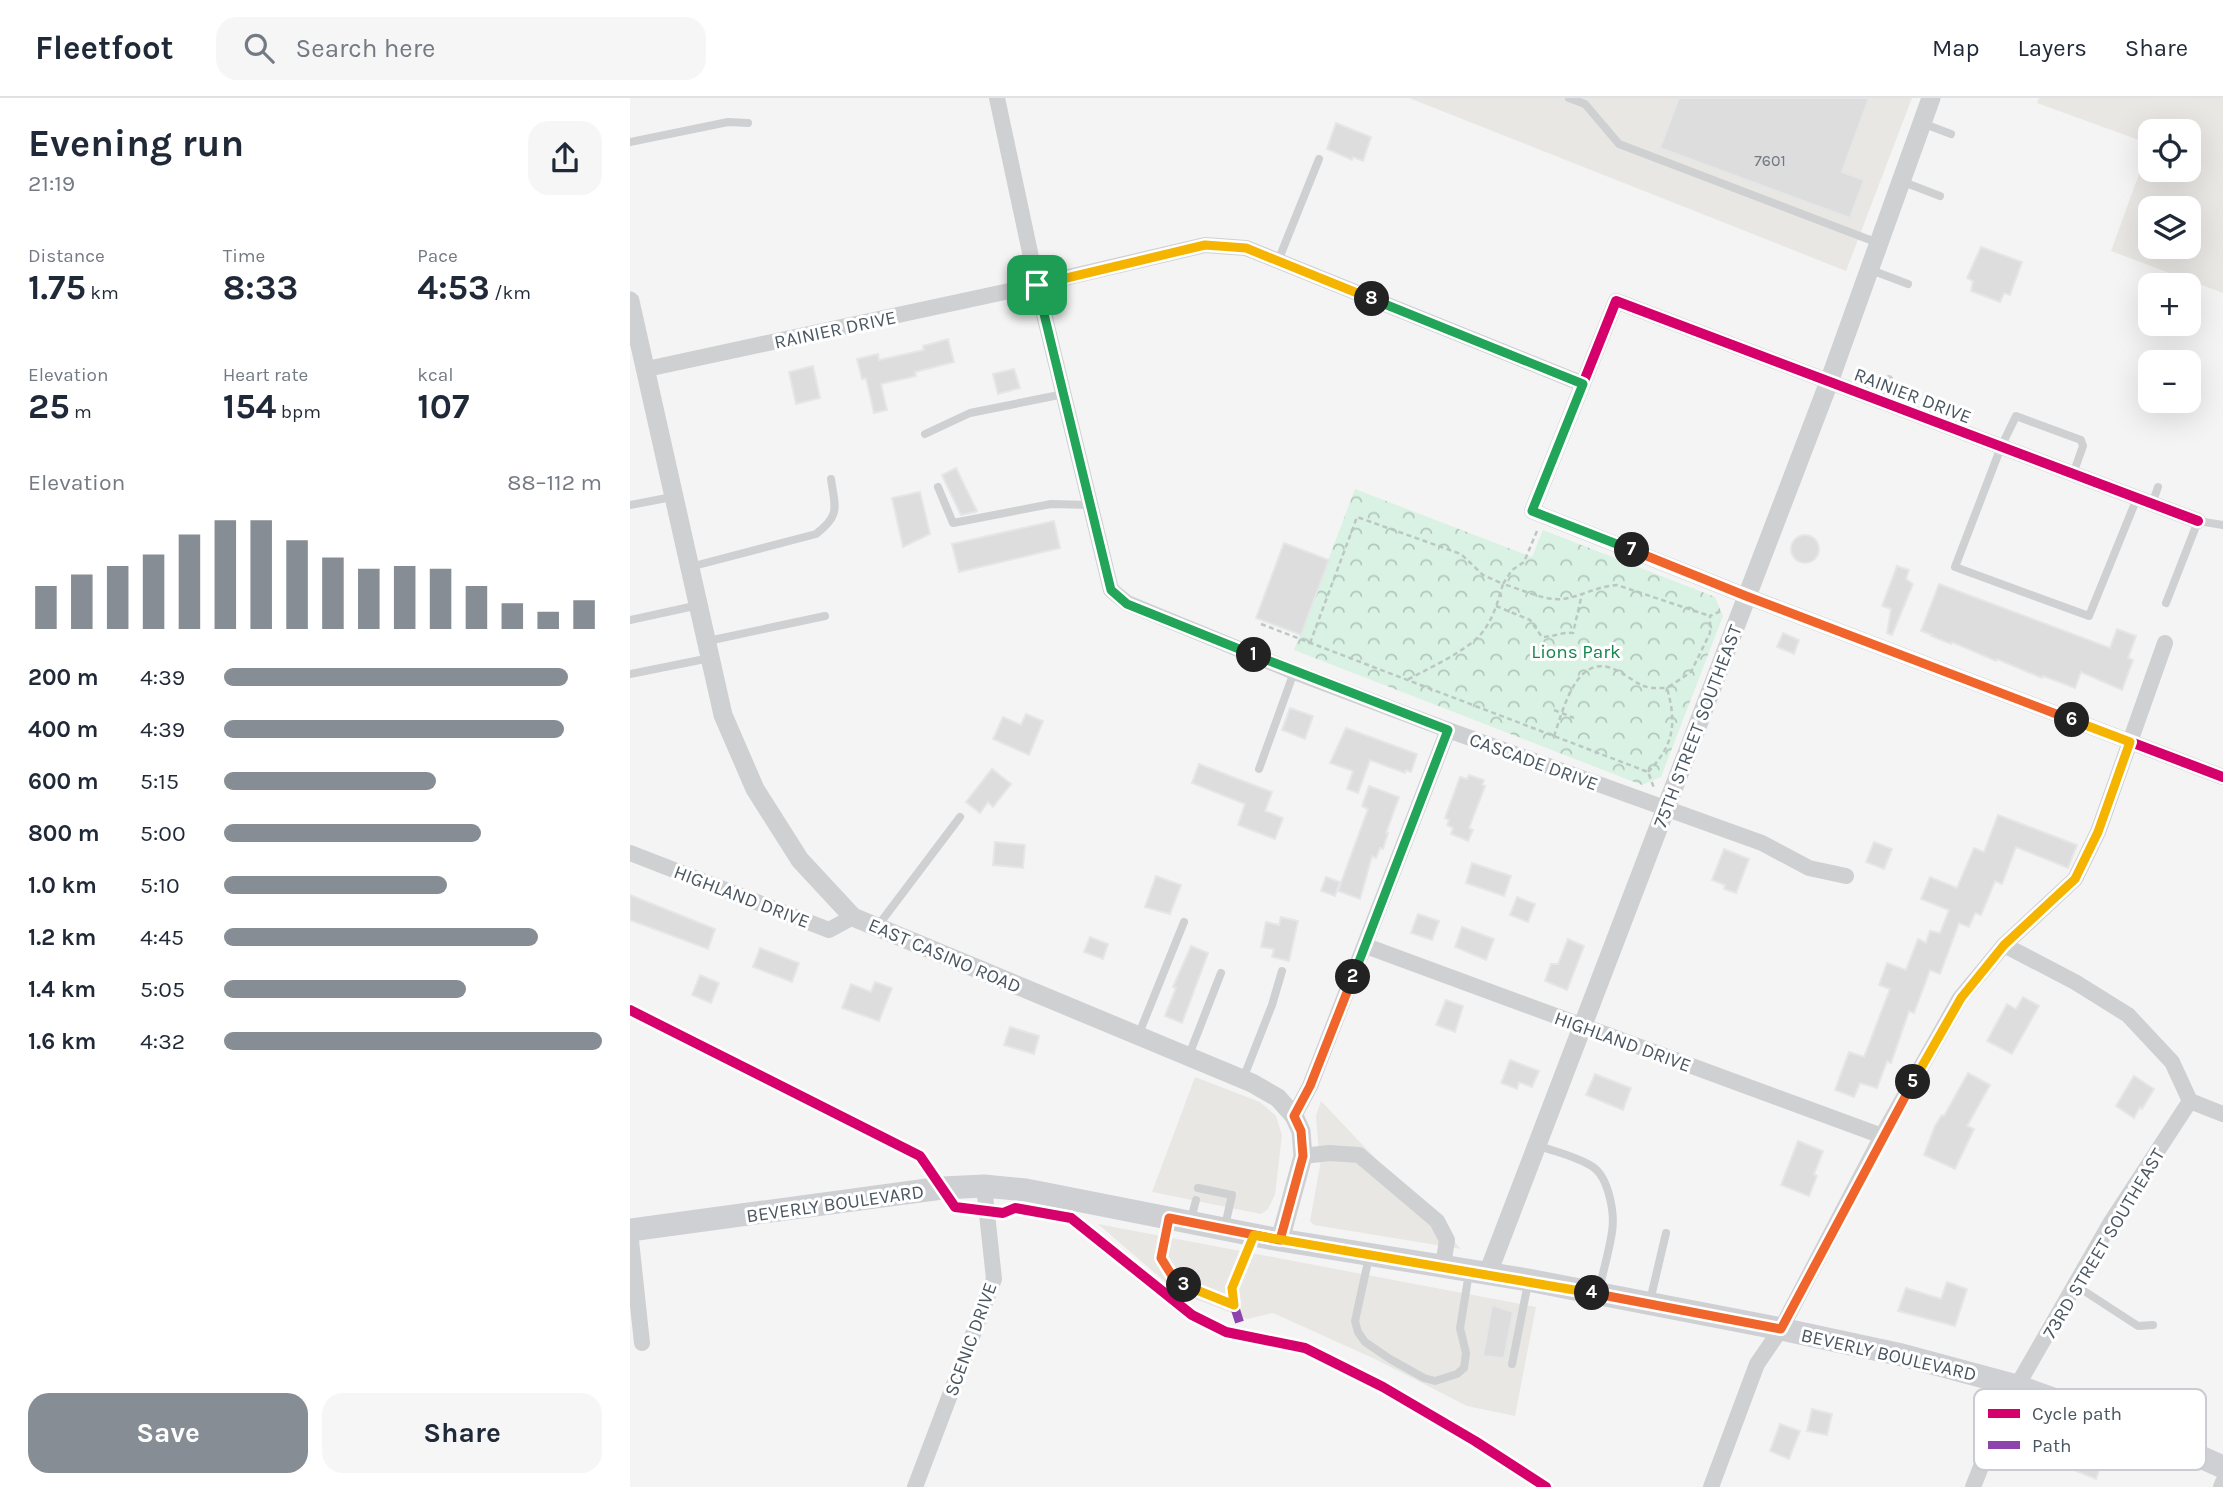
<!DOCTYPE html>
<html lang="en">
<head>
<meta charset="utf-8">
<style>
  :root { --surface:#fff; --page:#f6f6f7; --text:#1f2937; --muted:#747a83; --line:#e0e1e3; --accent:#868d94 }
  body { margin:0; font-family:Karla,sans-serif; background:var(--page); color:var(--text); height:100vh; display:flex; flex-direction:column; font-size:26px; white-space:nowrap }
  * { box-sizing:border-box; margin:0 }
  p { font-size:23px; color:var(--muted) }
  .icon { flex:none; width:38px; height:38px; fill:none; stroke:currentColor; stroke-width:2; stroke-linecap:round; stroke-linejoin:round }
  .map { position:relative; flex:1; overflow:hidden }
  .details { display:flex; flex-direction:column; background:var(--surface); width:630px }
  .details>* { flex:none }
  .buttons { position:absolute; left:1508px; top:21px; display:grid; gap:14px }
  .buttons a { display:grid; place-items:center; width:63px; height:63px; border-radius:14px; background:var(--surface); box-shadow:0 7px 28px #0002; font-size:35px }
  .pin { position:absolute; display:grid; place-items:center; width:60px; height:60px; color:#fff; margin:-30px; border-radius:14px; box-shadow:0 4px 10px #0006 }
  .km { position:absolute; width:35px; height:35px; margin:-18px; border-radius:50%; background:#222; color:#fff; font-size:19px; line-height:35px; text-align:center }
  .round { display:grid; place-items:center; flex:none; width:74px; height:74px; border-radius:21px; background:var(--page) }
  .headline { display:flex; align-items:center; justify-content:space-between; height:119px; padding:0 28px }
  h1 { font-size:38px; font-weight:700; line-height:52px }
  .figures { display:grid; grid-template-columns:repeat(3,1fr); gap:10px; height:119px; padding:7px 28px }
  .figures div { display:grid; align-content:center }
  .figures b { font-size:35px; font-weight:700 }
  .figures small { font-size:19px; font-weight:400 }
  .figures p { font-size:19px }
  .chart { height:196px; padding:14px 28px }
  .chart p { display:flex; justify-content:space-between }
  .chart svg { width:100%; height:126px; margin-top:7px; stroke:var(--accent); stroke-width:6 }
  .action { display:flex; gap:14px; margin-top:auto; padding:14px 28px }
  .action a { flex:1; height:80px; border-radius:21px; background:var(--accent); color:#fff; font-size:28px; font-weight:700; line-height:80px; text-align:center }
  .action a+a { background:var(--page); color:var(--text) }
  ul { padding:0 28px; list-style:none; font-size:23px }
  li { display:grid; grid-template-columns:112px 84px 1fr; align-items:center; height:52px }
  li i { height:18px; border-radius:9px; background:var(--accent) }
  header { display:flex; align-items:center; gap:42px; box-sizing:border-box; height:98px; padding:0 35px; background:var(--surface); border-bottom:2px solid var(--line) }
  header strong { font-size:33px }
  nav { display:flex; gap:38px; margin-inline-start:auto; font-size:24px }
  .search { width:490px; height:63px; background:var(--page); display:flex; align-items:center; gap:18px; box-sizing:border-box; padding:0 24px; border-radius:21px; color:var(--muted); font-size:26px }
  main { display:flex; flex:1; min-height:0 }
  .map>svg:first-child { display:block }
  .commercial { fill:#e8e7e3; fill-rule:evenodd }
  .forest { fill:url(#forest-crowns) }
  .building { fill:#ddddde; stroke:#e5e6e7; stroke-width:2 }
  .lines { fill:none; stroke-linecap:round; stroke-linejoin:round }
  .path { stroke:#bcc7c4; stroke-width:2.5; stroke-dasharray:5 3.5; stroke-linecap:butt }
  .service { stroke:#ced0d2; stroke-width:8 }
  .minor { stroke:#ced0d2; stroke-width:16 }
  .tertiary { stroke:#ced0d2; stroke-width:19 }
  .secondary { stroke:#ced0d4; stroke-width:23 }
  .quiet { stroke:#8e44ad; stroke-width:9; stroke-dasharray:18 9; stroke-linecap:butt }
  .cycleway-casing { stroke:#fff; stroke-width:15 }
  .cycleway { stroke:#d6006c; stroke-width:10 }
  .split-1-casing { stroke:#fff; stroke-width:14 }
  .split-2-casing { stroke:#fff; stroke-width:14 }
  .split-3-casing { stroke:#fff; stroke-width:14 }
  .split-4-casing { stroke:#fff; stroke-width:14 }
  .split-5-casing { stroke:#fff; stroke-width:14 }
  .split-6-casing { stroke:#fff; stroke-width:14 }
  .split-7-casing { stroke:#fff; stroke-width:14 }
  .split-8-casing { stroke:#fff; stroke-width:14 }
  .split-9-casing { stroke:#fff; stroke-width:14 }
  .split-1 { stroke:#22a559; stroke-width:9 }
  .split-2 { stroke:#22a559; stroke-width:9 }
  .split-3 { stroke:#f0652b; stroke-width:9 }
  .split-4 { stroke:#f5b400; stroke-width:9 }
  .split-5 { stroke:#f0652b; stroke-width:9 }
  .split-6 { stroke:#f5b400; stroke-width:9 }
  .split-7 { stroke:#f0652b; stroke-width:9 }
  .split-8 { stroke:#22a559; stroke-width:9 }
  .split-9 { stroke:#f5b400; stroke-width:9 }
  .labels { text-anchor:middle; stroke-width:6; stroke-linejoin:round; paint-order:stroke }
  .number-label { font-size:16px; fill:#707881 }
  .street-label { font-size:19px; fill:#4a5661; stroke:#fff }
  .park-label { font-size:19px; fill:#17864f; stroke:#fff }
  .key { fill:#fff; stroke:#c9ccd0; stroke-width:2 }
  .key-label { font-size:19px; fill:#4a5661 }
</style>
</head>
<body>
<header>
<strong>Fleetfoot</strong>
<div class="search"><svg class="icon" aria-label="search" viewBox="0 0 24 24"><circle cx="10" cy="10" r="6"/><path d="M15 15l6 6"/></svg>Search here</div>
<nav><a>Map</a><a>Layers</a><a>Share</a></nav>
</header>
<main>
<section class="details">
<div class="headline"><div><h1>Evening run</h1><p>21:19</p></div><a class="round"><svg class="icon" aria-label="share" viewBox="0 0 24 24"><path d="M12 15V3M7 8l5-5 5 5M5 13v7h14v-7"/></svg></a></div>
<div class="figures">
<div><p>Distance</p><b>1.75<small> km</small></b></div>
<div><p>Time</p><b>8:33</b></div>
<div><p>Pace</p><b>4:53<small> /km</small></b></div>
</div>
<div class="figures">
<div><p>Elevation</p><b>25<small> m</small></b></div>
<div><p>Heart rate</p><b>154<small> bpm</small></b></div>
<div><p>kcal</p><b>107</b></div>
</div>
<div class="chart"><p><span>Elevation</span>88–112 m</p>
<svg viewBox="0 0 160 44" preserveAspectRatio="none"><path d="M5 44V29M15 44V25M25 44V22M35 44V18M45 44V11M55 44V6M65 44V6M75 44V13M85 44V19M95 44V23M105 44V22M115 44V23M125 44V29M135 44V35M145 44V38M155 44V34"/></svg>
</div>
<ul>
<li><b>200 m</b>4:39<i style="width:91%"></i></li>
<li><b>400 m</b>4:39<i style="width:90%"></i></li>
<li><b>600 m</b>5:15<i style="width:56%"></i></li>
<li><b>800 m</b>5:00<i style="width:68%"></i></li>
<li><b>1.0 km</b>5:10<i style="width:59%"></i></li>
<li><b>1.2 km</b>4:45<i style="width:83%"></i></li>
<li><b>1.4 km</b>5:05<i style="width:64%"></i></li>
<li><b>1.6 km</b>4:32<i style="width:100%"></i></li>
</ul>
<div class="action"><a>Save</a><a>Share</a></div>
</section>
<div class="map">
<svg width="1593" height="1389" viewBox="0 0 1593 1389">
  <defs>
    <pattern id="forest-crowns" width="20" height="18" patternUnits="userSpaceOnUse" patternTransform="scale(1.75)"><rect width="20" height="18" fill="#d9f2e3"/><path d="M2 6a3 3 0 1 1 6 0M12 15a3 3 0 1 1 6 0" fill="none" stroke="#b2c7bb"/></pattern>
  </defs>
  <rect width="100%" height="100%" fill="#f4f4f4"/>
  <g class="commercial">
    <path d="M779 0H1282L1216 173Z"/>
    <path d="M1409 0H1593V195L1481 153 1520 46 1407 5ZM1559 33V72H1521V33ZM1559 110V149H1521V110Z"/>
    <path d="M565 979 630 1004 646 1018 652 1037 645 1097 638 1111 631 1116 522 1094Z"/>
    <path d="M691 1003 831 1151 684 1127 680 1123 690 1068 686 1018Z"/>
    <path d="M468 1126 906 1209 885 1318 837 1308 745 1261 643 1215 617 1221 547 1194Z"/>
  </g>
  <path class="forest" d="M725 391 902 459 913 432 1085 499 1093 518 1031 679 1012 687 664 552Z"/>
  <g class="building">
    <path d="M1049 0H1239L1212 74 1234 82 1220 120 1030 50Z"/>
    <path d="M706 25 741 39 733 63 723 59 722 62 697 51Z"/>
    <path d="M1351 149 1392 164 1380 197 1374 195 1370 204 1341 193 1343 183 1337 180Z"/>
    <path d="M318 241 324 264 285 274 286 278 251 286 257 312 244 315 236 280 232 281 227 261 248 256 249 262 294 252 293 248Z"/>
    <path d="M183 268 190 300 166 306 159 274Z"/>
    <path d="M384 271 390 290 368 296 363 276Z"/>
    <path d="M326 370 347 413 345 414 331 417 312 377Z"/>
    <path d="M290 394 300 436 273 449 262 400Z"/>
    <path d="M424 423 430 450 329 474 322 446Z"/>
    <circle cx="1175" cy="451" r="14"/>
    <path d="M654 445 699 462 671 537 626 520Z"/>
    <path d="M1267 468 1279 472 1276 481 1283 486 1262 537 1257 535 1261 511 1252 508Z"/>
    <path d="M1309 486 1480 550 1487 531 1506 538 1498 560 1503 562 1492 592 1451 574 1445 590 1413 578 1412 580 1367 561 1366 563 1322 544 1321 546 1301 538 1302 537 1291 533Z"/>
    <path d="M1153 535 1169 542 1164 556 1147 549Z"/>
    <path d="M660 610 683 618 675 641 652 632Z"/>
    <path d="M396 616 413 623 399 657 363 641 373 619 391 627Z"/>
    <path d="M716 630 787 656 781 674 776 672 775 675 740 662 728 695 717 691 723 673 700 665Z"/>
    <path d="M569 666 642 694 635 713 653 720 645 741 608 727 615 706 562 685Z"/>
    <path d="M362 671 381 686 363 709 358 704 350 715 336 704Z"/>
    <path d="M839 677 854 682 852 687 855 688 839 730 843 732 838 743 821 736 823 730 817 727 819 722 815 720 830 679 837 681Z"/>
    <path d="M739 688 769 699 756 735H758L753 751 750 750 746 760 742 758 730 801 708 793 738 711 732 708Z"/>
    <path d="M1368 717 1447 747 1438 770 1386 749 1372 786 1365 783 1351 817 1345 815 1339 829 1329 825 1310 876 1300 872 1284 915 1279 913 1261 965 1257 963 1247 990 1230 985 1224 999 1205 992 1219 954 1234 959 1260 891 1249 887 1257 865 1276 872 1288 841 1296 845 1300 833 1310 835 1319 812 1291 801 1300 779 1327 790 1344 750 1354 754Z"/>
    <path d="M365 744 395 747 393 770 363 767Z"/>
    <path d="M1244 744 1262 751 1254 771 1236 764Z"/>
    <path d="M1094 751 1119 761 1106 795 1094 791 1095 787 1082 782Z"/>
    <path d="M842 765 881 778 874 798 836 785Z"/>
    <path d="M526 778 551 787 540 816 515 809Z"/>
    <path d="M696 779 710 784 705 798 691 793Z"/>
    <path d="M0 797 85 831 78 851 0 822Z"/>
    <path d="M887 799 905 806 898 824 880 817Z"/>
    <path d="M788 816 809 823 802 842 781 835Z"/>
    <path d="M651 819 668 823 659 863 642 859 644 851 631 849 636 824 649 827Z"/>
    <path d="M832 829 864 841 856 862 825 849Z"/>
    <path d="M460 839 478 846 473 861 454 854Z"/>
    <path d="M938 841 954 848 937 892 915 883 921 866H928Z"/>
    <path d="M561 848 578 855 552 925 535 918 546 890 543 889Z"/>
    <path d="M130 850 169 865 162 884 123 869Z"/>
    <path d="M70 877 89 885 81 905 62 897Z"/>
    <path d="M245 884 262 890 249 923 212 910 221 886 241 894Z"/>
    <path d="M1393 899 1409 908 1382 956 1357 943 1377 906 1386 911Z"/>
    <path d="M816 902 833 908 825 934 806 927Z"/>
    <path d="M380 929 409 938 404 956 374 947Z"/>
    <path d="M880 962 909 973 902 989 889 984 887 991 871 985Z"/>
    <path d="M1338 975 1360 987 1337 1028 1344 1031 1325 1071 1294 1057 1305 1028 1312 1017 1314 1018Z"/>
    <path d="M965 976 1001 990 993 1012 956 997Z"/>
    <path d="M1504 978 1524 991 1512 1011 1510 1009 1504 1020 1486 1008Z"/>
    <path d="M1168 1043 1193 1053 1184 1076 1187 1078 1179 1098 1151 1087Z"/>
    <path d="M1317 1184 1337 1191 1325 1228 1268 1213 1276 1190 1311 1201Z"/>
    <path d="M862 1207 883 1214 874 1260 853 1258Z"/>
    <path d="M1182 1311 1202 1316 1197 1337 1177 1333Z"/>
    <path d="M1150 1326 1170 1333 1159 1361 1140 1353Z"/>
    <path d="M1397 1328 1475 1357 1466 1381 1424 1364 1425 1360 1390 1347Z"/>
  </g>
  <g class="lines">
    <g class="path">
      <path d="M907 433 894 464 882 472 873 486C891 491 914 503 933 501 952 498 968 488 987 487L1080 518"/>
      <path d="M866 508 900 522 912 539C923 539 931 534 943 535L952 496"/>
      <path d="M631 526 1018 674 1024 690"/>
      <path d="M680 545 727 419 831 456 853 477 873 486C868 503 863 522 851 536 835 554 799 570 777 582"/>
      <path d="M924 612 944 620"/>
      <path d="M924 638C934 610 947 551 988 573 1012 586 1008 591 1037 590"/>
      <path d="M1018 674C1044 647 1047 626 1037 590L1061 574 1080 535V518L1093 512"/>
    </g>
    <g class="service">
      <path d="M939 0 955 6 989 46 1248 145"/>
      <path d="M1292 25 1321 36"/>
      <path d="M0 44 98 24 118 25"/>
      <path d="M1271 83 1310 98"/>
      <path d="M648 163 689 61"/>
      <path d="M1241 172 1278 186"/>
      <path d="M1251 303 1259 281"/>
      <path d="M295 336 340 315 434 296"/>
      <path d="M1443 376 1453 348 1451 342 1386 318 1371 349 1325 469 1459 518 1507 400"/>
      <path d="M308 389 323 425 421 406 461 407"/>
      <path d="M1522 406 1528 389"/>
      <path d="M0 407 42 399"/>
      <path d="M60 469 186 436C211 417 205 409 201 381"/>
      <path d="M1536 505 1568 423 1593 427"/>
      <path d="M0 522 69 507"/>
      <path d="M78 543 195 518"/>
      <path d="M0 576 80 560"/>
      <path d="M629 671 664 574"/>
      <path d="M247 829 330 719"/>
      <path d="M508 938 554 824"/>
      <path d="M559 957 591 875"/>
      <path d="M613 981 642 907 652 873"/>
      <path d="M907 1047C925 1054 947 1058 963 1069 979 1080 985 1116 982 1134 979 1154 973 1173 969 1193"/>
      <path d="M568 1090 602 1097 595 1128"/>
      <path d="M561 1121 566 1102"/>
      <path d="M538 1123 531 1160 546 1184 604 1207 602 1190 623 1139"/>
      <path d="M739 1159 725 1223 728 1234 735 1244 760 1261 794 1280 805 1283 827 1276 834 1270 836 1255 830 1230 839 1175"/>
      <path d="M1445 1187 1508 1228 1523 1227"/>
      <path d="M1020 1203 1036 1135"/>
      <path d="M882 1266 898 1185"/>
    </g>
    <g class="minor">
      <path d="M367 0 407 187 481 492 497 505 662 573 818 632 1132 745 1179 770 1216 778"/>
      <path d="M396 189 575 147 616 150 953 286"/>
      <path d="M17 271 393 190"/>
      <path d="M1568 423 986 203 902 413 1116 498 1593 679"/>
      <path d="M0 755 199 832 223 819"/>
      <path d="M1374 847 1445 884 1498 917 1542 964 1560 1003 1593 1016"/>
      <path d="M736 848 1252 1038"/>
      <path d="M664 1018 680 988 818 632"/>
      <path d="M673 1058 699 1055 729 1057 807 1123 817 1142 813 1168"/>
      <path d="M0 1133 12 1245"/>
      <path d="M1387 1288 1481 1124 1560 1003"/>
      <path d="M285 1389 364 1181 354 1088"/>
      <path d="M1081 1389 1127 1266 1151 1231 1252 1038 1330 900 1374 847 1445 781 1468 734 1535 545"/>
      <path d="M1343 1389 1360 1346 1373 1284"/>
      <path d="M1591 1389 1593 1384"/>
    </g>
    <g class="tertiary">
      <path d="M0 203 93 617 125 691 170 762 223 819 622 985 648 1000 664 1018 671 1033 673 1058 650 1142"/>
      <path d="M858 1175 1199 284 1301 0"/>
    </g>
    <path class="secondary" d="M0 1132 312 1090 354 1088 396 1092 650 1142 898 1182 1151 1231 1272 1257 1387 1288 1510 1332 1593 1369"/>
    <path class="quiet" d="M604 1207 614 1238"/>
    <g class="cycleway-casing">
      <g id="cycleway">
        <path d="M1568 423 986 203 902 413 1116 498 1593 679"/>
        <path d="M0 912 290 1058 325 1109 373 1115 385 1110 441 1120 562 1217 596 1234 675 1250 753 1289 845 1343 916 1389"/>
      </g>
    </g>
    <use href="#cycleway" class="cycleway"/>
  </g>
  <g class="lines">
    <g class="split-1-casing">
      <path id="split-1" d="M407 187 481 492 497 506 624 557"/>
    </g>
    <g class="split-2-casing">
      <path id="split-2" d="M624 557 818 632 723 879"/>
    </g>
    <g class="split-3-casing">
      <path id="split-3" d="M554 1187 546 1184 531 1160 539 1120 650 1142 673 1058 671 1033 664 1018 680 988 723 879"/>
    </g>
    <g class="split-4-casing">
      <path id="split-4" d="M554 1187 604 1207 602 1190 624 1137 962 1195"/>
    </g>
    <g class="split-5-casing">
      <path id="split-5" d="M962 1195 1151 1231 1283 984"/>
    </g>
    <g class="split-6-casing">
      <path id="split-6" d="M1283 984 1331 900 1374 847 1445 781 1468 734 1500 644 1442 622"/>
    </g>
    <g class="split-7-casing">
      <path id="split-7" d="M1002 452 1116 498 1442 622"/>
    </g>
    <g class="split-8-casing">
      <path id="split-8" d="M742 201 953 286 902 413 1002 452"/>
    </g>
    <g class="split-9-casing">
      <path id="split-9" d="M407 187 575 147 616 150 742 201"/>
    </g>
    <use href="#split-1" class="split-1"/>
    <use href="#split-2" class="split-2"/>
    <use href="#split-3" class="split-3"/>
    <use href="#split-4" class="split-4"/>
    <use href="#split-5" class="split-5"/>
    <use href="#split-6" class="split-6"/>
    <use href="#split-7" class="split-7"/>
    <use href="#split-8" class="split-8"/>
    <use href="#split-9" class="split-9"/>
  </g>
  <g class="labels">
    <g class="number-label">
      <text x="1140" y="68">7601</text>
    </g>
    <g class="street-label">
      <text transform="translate(205 231) rotate(-12)" y="7">RAINIER DRIVE</text>
      <text transform="translate(1283 297) rotate(21)" y="7">RAINIER DRIVE</text>
      <text transform="translate(1067 628) rotate(-69)" y="7">75TH STREET SOUTHEAST</text>
      <text transform="translate(904 663) rotate(20)" y="7">CASCADE DRIVE</text>
      <text transform="translate(112 798) rotate(21)" y="7">HIGHLAND DRIVE</text>
      <text transform="translate(315 857) rotate(23)" y="7">EAST CASINO ROAD</text>
      <text transform="translate(993 943) rotate(20)" y="7">HIGHLAND DRIVE</text>
      <text transform="translate(205 1105) rotate(-8)" y="7">BEVERLY BOULEVARD</text>
      <text transform="translate(1473 1145) rotate(-59)" y="7">73RD STREET SOUTHEAST</text>
      <text transform="translate(340 1241) rotate(-70)" y="7">SCENIC DRIVE</text>
      <text transform="translate(1259 1256) rotate(13)" y="7">BEVERLY BOULEVARD</text>
    </g>
    <g class="park-label">
      <text x="946" y="560">Lions Park</text>
    </g>
  </g>
  <rect x="1344" y="1291" width="232" height="81" rx="10" class="key"/>
  <rect x="1358" y="1311" width="32" height="9" fill="#d6006c"/>
  <rect x="1358" y="1343" width="32" height="8" fill="#8e44ad"/>
  <g class="key-label">
    <text x="1402" y="1322">Cycle path</text>
    <text x="1402" y="1354">Path</text>
  </g>
</svg>
<div class="buttons">
<a><svg class="icon" aria-label="locate" viewBox="0 0 24 24"><circle cx="12" cy="12" r="6"/><path d="M12 2v4M12 18v4M2 12h4M18 12h4"/></svg></a>
<a><svg class="icon" aria-label="layers" viewBox="0 0 24 24"><path d="M12 4l9 5-9 5-9-5zM3 14l9 5 9-5"/></svg></a>
<a>+</a>
<a>−</a>
</div>
<div class="pin" style="left:407px;top:187px;background:#1e9e55"><svg class="icon" aria-label="arrive" viewBox="0 0 24 24"><path d="M6 21V4h12l-3 4 3 4H6"/></svg></div>
<b class="km" style="left:624px;top:557px">1</b>
<b class="km" style="left:723px;top:879px">2</b>
<b class="km" style="left:554px;top:1187px">3</b>
<b class="km" style="left:962px;top:1195px">4</b>
<b class="km" style="left:1283px;top:984px">5</b>
<b class="km" style="left:1442px;top:622px">6</b>
<b class="km" style="left:1002px;top:452px">7</b>
<b class="km" style="left:742px;top:201px">8</b>
</div>
</main>
</body>
</html>
